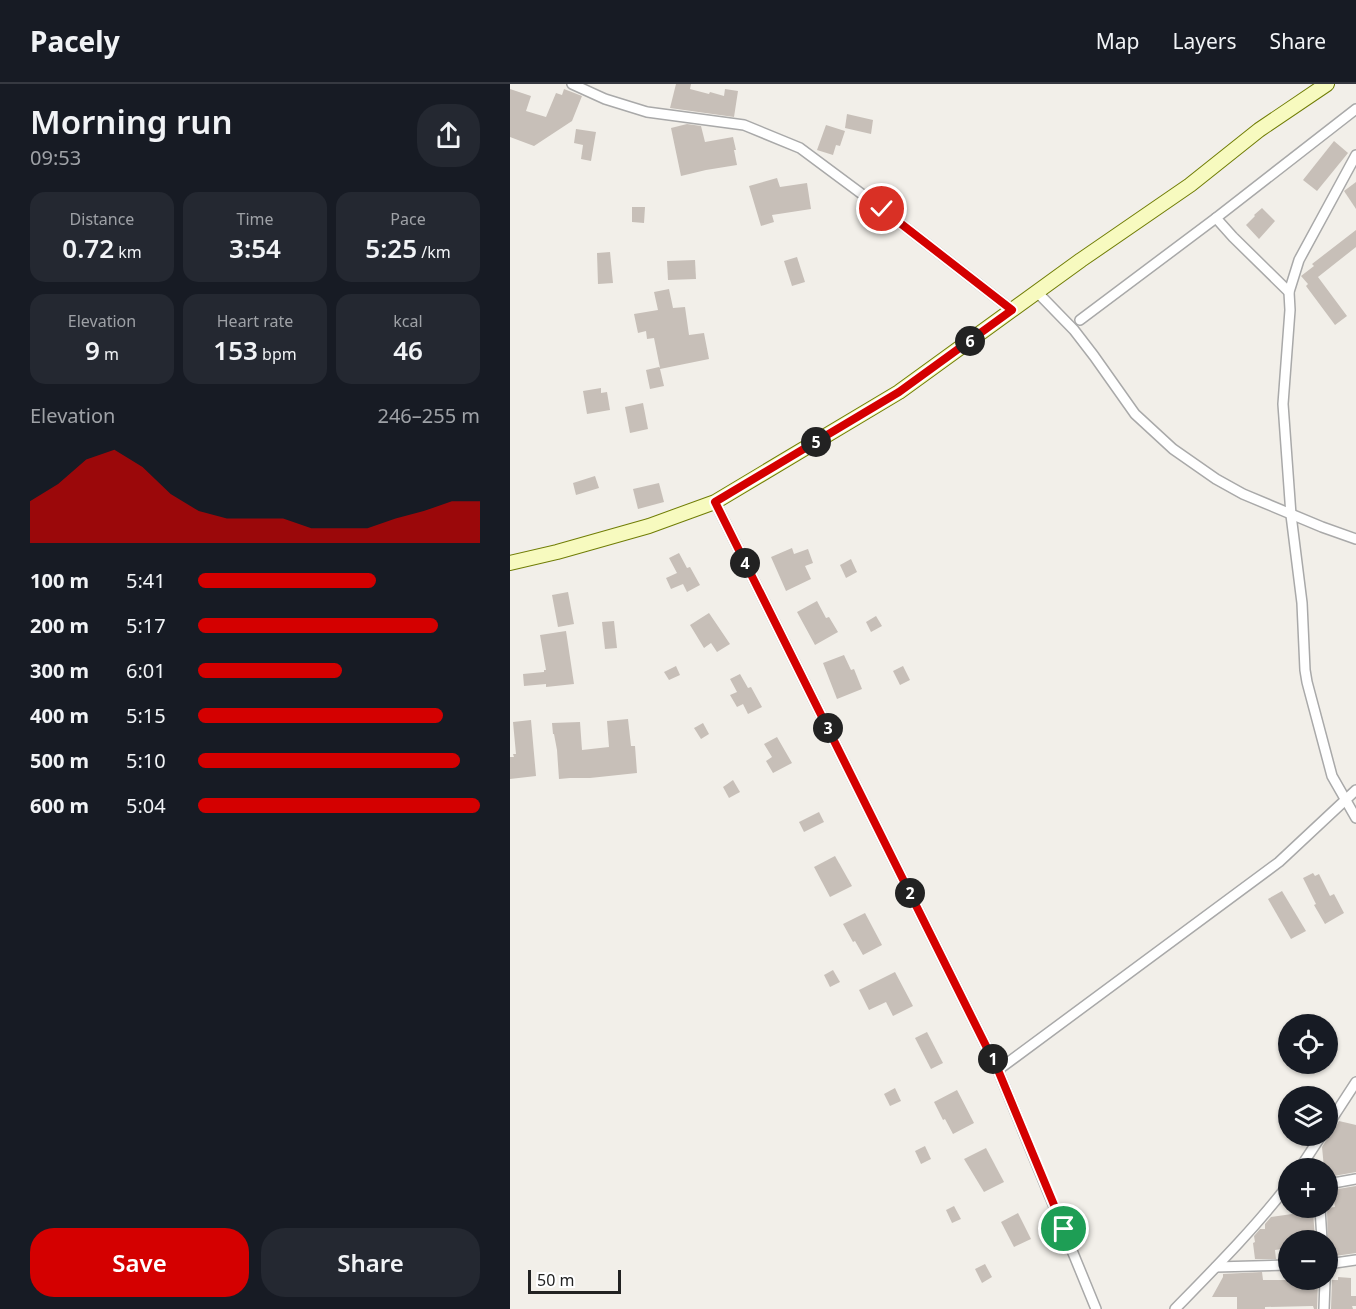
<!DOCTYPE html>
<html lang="en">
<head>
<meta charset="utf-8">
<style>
  :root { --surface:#171b24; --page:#242831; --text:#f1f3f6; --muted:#9ea1a6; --line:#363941; --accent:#d40000 }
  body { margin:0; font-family:"Noto Sans",sans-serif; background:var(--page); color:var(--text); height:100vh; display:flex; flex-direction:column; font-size:22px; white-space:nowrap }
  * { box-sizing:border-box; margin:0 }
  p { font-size:20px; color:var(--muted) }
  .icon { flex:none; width:33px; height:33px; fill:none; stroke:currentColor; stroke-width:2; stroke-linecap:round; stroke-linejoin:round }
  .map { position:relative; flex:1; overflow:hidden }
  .sheet { display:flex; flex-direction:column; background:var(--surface); width:510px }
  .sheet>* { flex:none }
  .buttons { position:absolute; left:768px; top:930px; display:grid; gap:12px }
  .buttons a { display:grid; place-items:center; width:60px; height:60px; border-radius:50%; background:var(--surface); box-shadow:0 2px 4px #0004; font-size:30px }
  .scale { position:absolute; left:18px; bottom:15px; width:93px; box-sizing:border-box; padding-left:6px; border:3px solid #222; border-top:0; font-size:16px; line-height:21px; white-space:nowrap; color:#222; -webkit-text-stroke:4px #fff; paint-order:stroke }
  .pin { position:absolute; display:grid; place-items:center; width:51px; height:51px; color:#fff; margin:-26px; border:3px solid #fff; border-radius:50%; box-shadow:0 2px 6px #0007 }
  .km { position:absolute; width:30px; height:30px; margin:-15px; border-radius:50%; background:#222; color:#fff; font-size:16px; line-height:30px; text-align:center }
  .round { display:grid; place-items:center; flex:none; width:63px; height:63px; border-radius:24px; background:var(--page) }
  .summary { display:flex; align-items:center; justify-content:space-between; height:102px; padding:0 30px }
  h1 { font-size:33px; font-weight:600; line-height:45px }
  .figures { display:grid; grid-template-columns:repeat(3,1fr); gap:9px; height:102px; padding:6px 30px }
  .figures div { display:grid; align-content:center; border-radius:15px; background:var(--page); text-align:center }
  .figures b { font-size:26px; font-weight:600 }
  .figures small { font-size:16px; font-weight:400 }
  .figures p { font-size:16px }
  .chart { height:168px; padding:12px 30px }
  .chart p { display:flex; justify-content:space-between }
  .chart svg { width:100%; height:108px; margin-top:6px; fill:var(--accent); opacity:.7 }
  .primary-button { display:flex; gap:12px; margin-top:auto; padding:12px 30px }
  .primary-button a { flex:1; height:69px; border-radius:24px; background:var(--accent); color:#fff; font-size:24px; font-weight:600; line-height:69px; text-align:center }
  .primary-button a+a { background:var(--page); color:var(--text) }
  ul { padding:0 30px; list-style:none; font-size:20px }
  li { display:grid; grid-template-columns:96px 72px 1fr; align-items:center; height:45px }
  li i { height:15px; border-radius:8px; background:var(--accent) }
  header { display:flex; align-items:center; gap:36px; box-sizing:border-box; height:84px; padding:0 30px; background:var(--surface); border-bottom:2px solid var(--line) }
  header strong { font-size:28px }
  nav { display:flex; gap:33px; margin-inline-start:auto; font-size:21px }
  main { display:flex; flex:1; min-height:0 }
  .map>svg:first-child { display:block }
  .building { fill:#c7bfb8 }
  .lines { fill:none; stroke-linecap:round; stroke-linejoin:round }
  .street-casing { stroke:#a9a9a9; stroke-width:12 }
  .secondary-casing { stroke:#707d05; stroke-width:16 }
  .street { stroke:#fff; stroke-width:9 }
  .secondary { stroke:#f7fabf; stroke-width:14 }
  .route-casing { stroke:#fff; stroke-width:12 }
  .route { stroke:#d40000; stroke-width:8 }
</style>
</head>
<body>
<header>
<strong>Pacely</strong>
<nav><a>Map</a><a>Layers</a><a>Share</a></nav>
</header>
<main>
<section class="sheet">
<div class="summary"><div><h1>Morning run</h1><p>09:53</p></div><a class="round"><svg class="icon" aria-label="share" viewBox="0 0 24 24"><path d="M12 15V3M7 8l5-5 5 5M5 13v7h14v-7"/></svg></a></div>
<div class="figures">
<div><p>Distance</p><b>0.72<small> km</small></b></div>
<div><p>Time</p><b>3:54</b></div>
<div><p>Pace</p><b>5:25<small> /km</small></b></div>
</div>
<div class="figures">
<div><p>Elevation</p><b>9<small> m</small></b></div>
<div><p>Heart rate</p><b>153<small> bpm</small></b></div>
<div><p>kcal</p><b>46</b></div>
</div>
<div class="chart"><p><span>Elevation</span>246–255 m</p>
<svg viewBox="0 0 160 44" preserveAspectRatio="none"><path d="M0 44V27L10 20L20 10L30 6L40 13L50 24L60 31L70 34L80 34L90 34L100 38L110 38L120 38L130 34L140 31L150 27L160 27V44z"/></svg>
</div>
<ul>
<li><b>100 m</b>5:41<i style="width:63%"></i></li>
<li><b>200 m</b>5:17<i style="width:85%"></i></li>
<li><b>300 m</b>6:01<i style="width:51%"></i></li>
<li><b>400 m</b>5:15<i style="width:87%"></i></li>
<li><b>500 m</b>5:10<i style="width:93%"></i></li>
<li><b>600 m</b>5:04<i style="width:100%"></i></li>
</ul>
<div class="primary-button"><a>Save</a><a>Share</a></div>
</section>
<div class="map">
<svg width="846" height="1225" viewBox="0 0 846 1225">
  <rect width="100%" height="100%" fill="#f2efe9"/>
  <g class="building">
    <path d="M166 0H181L180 5 199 10 200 8 214 12 215 5 228 7 224 33 160 24Z"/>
    <path d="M0 5 21 12 16 27 36 33 46 9 52 11 54 5 72 12 62 37 24 62 0 53Z"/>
    <path d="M337 30 363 36 361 50 335 44Z"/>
    <path d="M177 40 191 42 195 58 223 53 226 66H224L227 81 196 86 171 92 161 44Z"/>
    <path d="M316 41 335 47 330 62 326 61 323 71 307 66Z"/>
    <path d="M66 45 86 48 81 77 71 75 73 61 64 59Z"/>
    <path d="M824 57 838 69 807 107 793 96Z"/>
    <path d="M267 94 270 103 297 99 301 125 262 131 264 138 251 142 239 102Z"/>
    <path d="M846 98V125L834 107Z"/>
    <path d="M122 123H135L134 139 122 138Z"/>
    <path d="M752 124 765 137 749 155 736 141 745 132 744 131Z"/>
    <path d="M846 146V163L808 193 837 232 825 241 796 202 798 200 791 192 804 182 802 180Z"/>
    <path d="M100 168 103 199 88 200 87 169Z"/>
    <path d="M287 173 295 198 282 202 274 177Z"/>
    <path d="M185 176 186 195 158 196 157 177Z"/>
    <path d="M159 205 163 224 175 223 179 251 194 249 199 275 150 285 154 302 140 305 136 286 149 283 150 284 144 254 137 255 136 247 128 249 124 230 148 226 144 208Z"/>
    <path d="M91 304V309L97 308 100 326 77 330 73 307Z"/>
    <path d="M133 319 138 345 120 349 115 323Z"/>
    <path d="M85 392 89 404 66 411 63 399Z"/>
    <path d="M149 399 154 418 128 425 123 405Z"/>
    <path d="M282 464 284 470 298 465 303 479 295 482 301 495 276 507 261 473Z"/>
    <path d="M169 469 177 484 180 483 190 501 177 508 173 500 161 505 156 494 167 489 159 474Z"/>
    <path d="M341 475 347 488 336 494 330 481Z"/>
    <path d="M58 508 64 540 48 543 42 511Z"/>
    <path d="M307 517 316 534 319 533 328 548 305 561 287 528Z"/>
    <path d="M199 529 220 560 207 568 201 559 194 564 180 541Z"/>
    <path d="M366 532 372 542 361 548 356 538Z"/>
    <path d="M104 537 107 564 95 565 92 538Z"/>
    <path d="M56 547 64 600 36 603V600L14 602 13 590 34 588V586H36L30 551Z"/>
    <path d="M334 571 341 586 344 585 352 605 327 615 313 579Z"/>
    <path d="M166 582 170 591 159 596 154 588Z"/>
    <path d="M393 582 400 596 390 601 383 587Z"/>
    <path d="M230 590 238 604 241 603 252 623 238 630 233 620 227 623 220 611 227 608 220 595Z"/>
    <path d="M118 635 121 662H125L127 689 80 694H60L49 695 47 666 44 650H43L42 639 70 638 72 666 99 663 97 637Z"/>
    <path d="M21 636 26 692 0 695V673H4L3 670H6L3 638Z"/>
    <path d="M193 639 199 650 191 655 184 644Z"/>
    <path d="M267 653 282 679 263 689 256 677 262 673 254 660Z"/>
    <path d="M223 696 230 708 219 714 213 703Z"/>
    <path d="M309 728 314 738 294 748 289 738Z"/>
    <path d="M325 772 342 802 320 813 304 783Z"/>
    <path d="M803 789 805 792 809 790 820 812 824 810 834 829 815 840 804 821 806 820 793 794Z"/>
    <path d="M772 807 796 847 781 855 758 815Z"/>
    <path d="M355 829 372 861 353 871 345 857 343 858 333 840Z"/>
    <path d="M323 886 330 898 320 903 314 891Z"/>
    <path d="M385 888 403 922 383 932 376 918 359 926 349 906Z"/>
    <path d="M417 948 433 979 421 985 405 954Z"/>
    <path d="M385 1004 391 1017 380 1022 374 1010Z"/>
    <path d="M447 1006 464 1039 443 1050 435 1035 433 1036 424 1018Z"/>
    <path d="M829 1037 846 1041V1088L818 1093V1084H814L812 1063 817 1055 818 1050 824 1045Z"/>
    <path d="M415 1062 421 1075 411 1080 405 1067Z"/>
    <path d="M476 1064 494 1098 474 1108 454 1075Z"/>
    <path d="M846 1102V1169L818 1173 817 1124 825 1123 822 1106Z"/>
    <path d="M444 1122 451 1135 442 1139 436 1126Z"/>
    <path d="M803 1127 805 1156H778V1164L765 1166 766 1175H745L743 1159 745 1158 744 1152 750 1145H755V1140L761 1133Z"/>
    <path d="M508 1129 521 1155 504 1163 491 1138Z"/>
    <path d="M475 1180 482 1193 472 1199 465 1185Z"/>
    <path d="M752 1188 753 1196H808L807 1225H804L803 1222 755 1223V1225H727V1213H702L713 1193V1190Z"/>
    <path d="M828 1193 841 1194V1212H846V1222H842L843 1225H821L822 1196H828Z"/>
  </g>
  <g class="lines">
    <g class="street-casing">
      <g id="street">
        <path d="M62 0 95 15 137 28 234 41 290 64 372 125 502 226"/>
        <path d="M846 71 789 176 779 208 780 226 773 320 781 431 792 519 795 586 797 598 822 692 846 734"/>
        <path d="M706 134 723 153 779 208"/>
        <path d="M527 208 564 246 584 272 625 330 663 365 706 395 733 410 812 443 846 455"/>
        <path d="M570 236 706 134 846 25"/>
        <path d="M205 418 488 986 586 1225"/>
        <path d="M488 986 769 778 846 706"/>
        <path d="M818 1041 846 998"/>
        <path d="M790 1084 811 1052"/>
        <path d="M818 1100 846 1095"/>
        <path d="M810 1124 812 1156"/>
        <path d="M818 1180 846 1176"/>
        <path d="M706 1183 778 1181"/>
        <path d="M665 1225C704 1185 744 1145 778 1101"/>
        <path d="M814 1225 815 1196"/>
      </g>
    </g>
    <g class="secondary-casing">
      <path id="secondary" d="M0 479 47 468 139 442 205 418 389 308 571 176 680 101 749 46 817 0"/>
    </g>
    <use href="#street" class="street"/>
    <use href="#secondary" class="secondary"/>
  </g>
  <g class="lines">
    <g class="route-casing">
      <path id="route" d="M372 125 502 226 389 308 205 418 488 986 554 1145"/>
    </g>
    <use href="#route" class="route"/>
  </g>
</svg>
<div class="buttons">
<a><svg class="icon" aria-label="locate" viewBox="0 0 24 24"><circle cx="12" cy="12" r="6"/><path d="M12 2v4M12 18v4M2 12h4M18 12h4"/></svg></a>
<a><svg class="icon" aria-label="layers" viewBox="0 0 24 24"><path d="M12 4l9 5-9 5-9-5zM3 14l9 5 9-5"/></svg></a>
<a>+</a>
<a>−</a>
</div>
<div class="scale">50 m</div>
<div class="pin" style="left:554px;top:1145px;background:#1e9e55"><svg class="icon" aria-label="arrive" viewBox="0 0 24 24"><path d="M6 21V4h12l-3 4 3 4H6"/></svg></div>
<div class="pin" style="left:372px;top:125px;background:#d93025"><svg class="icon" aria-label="check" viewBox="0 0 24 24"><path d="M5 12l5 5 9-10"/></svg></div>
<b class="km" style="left:483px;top:975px">1</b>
<b class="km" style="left:400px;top:809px">2</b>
<b class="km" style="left:318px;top:644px">3</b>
<b class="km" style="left:235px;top:479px">4</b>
<b class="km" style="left:306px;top:358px">5</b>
<b class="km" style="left:460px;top:257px">6</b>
</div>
</main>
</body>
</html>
